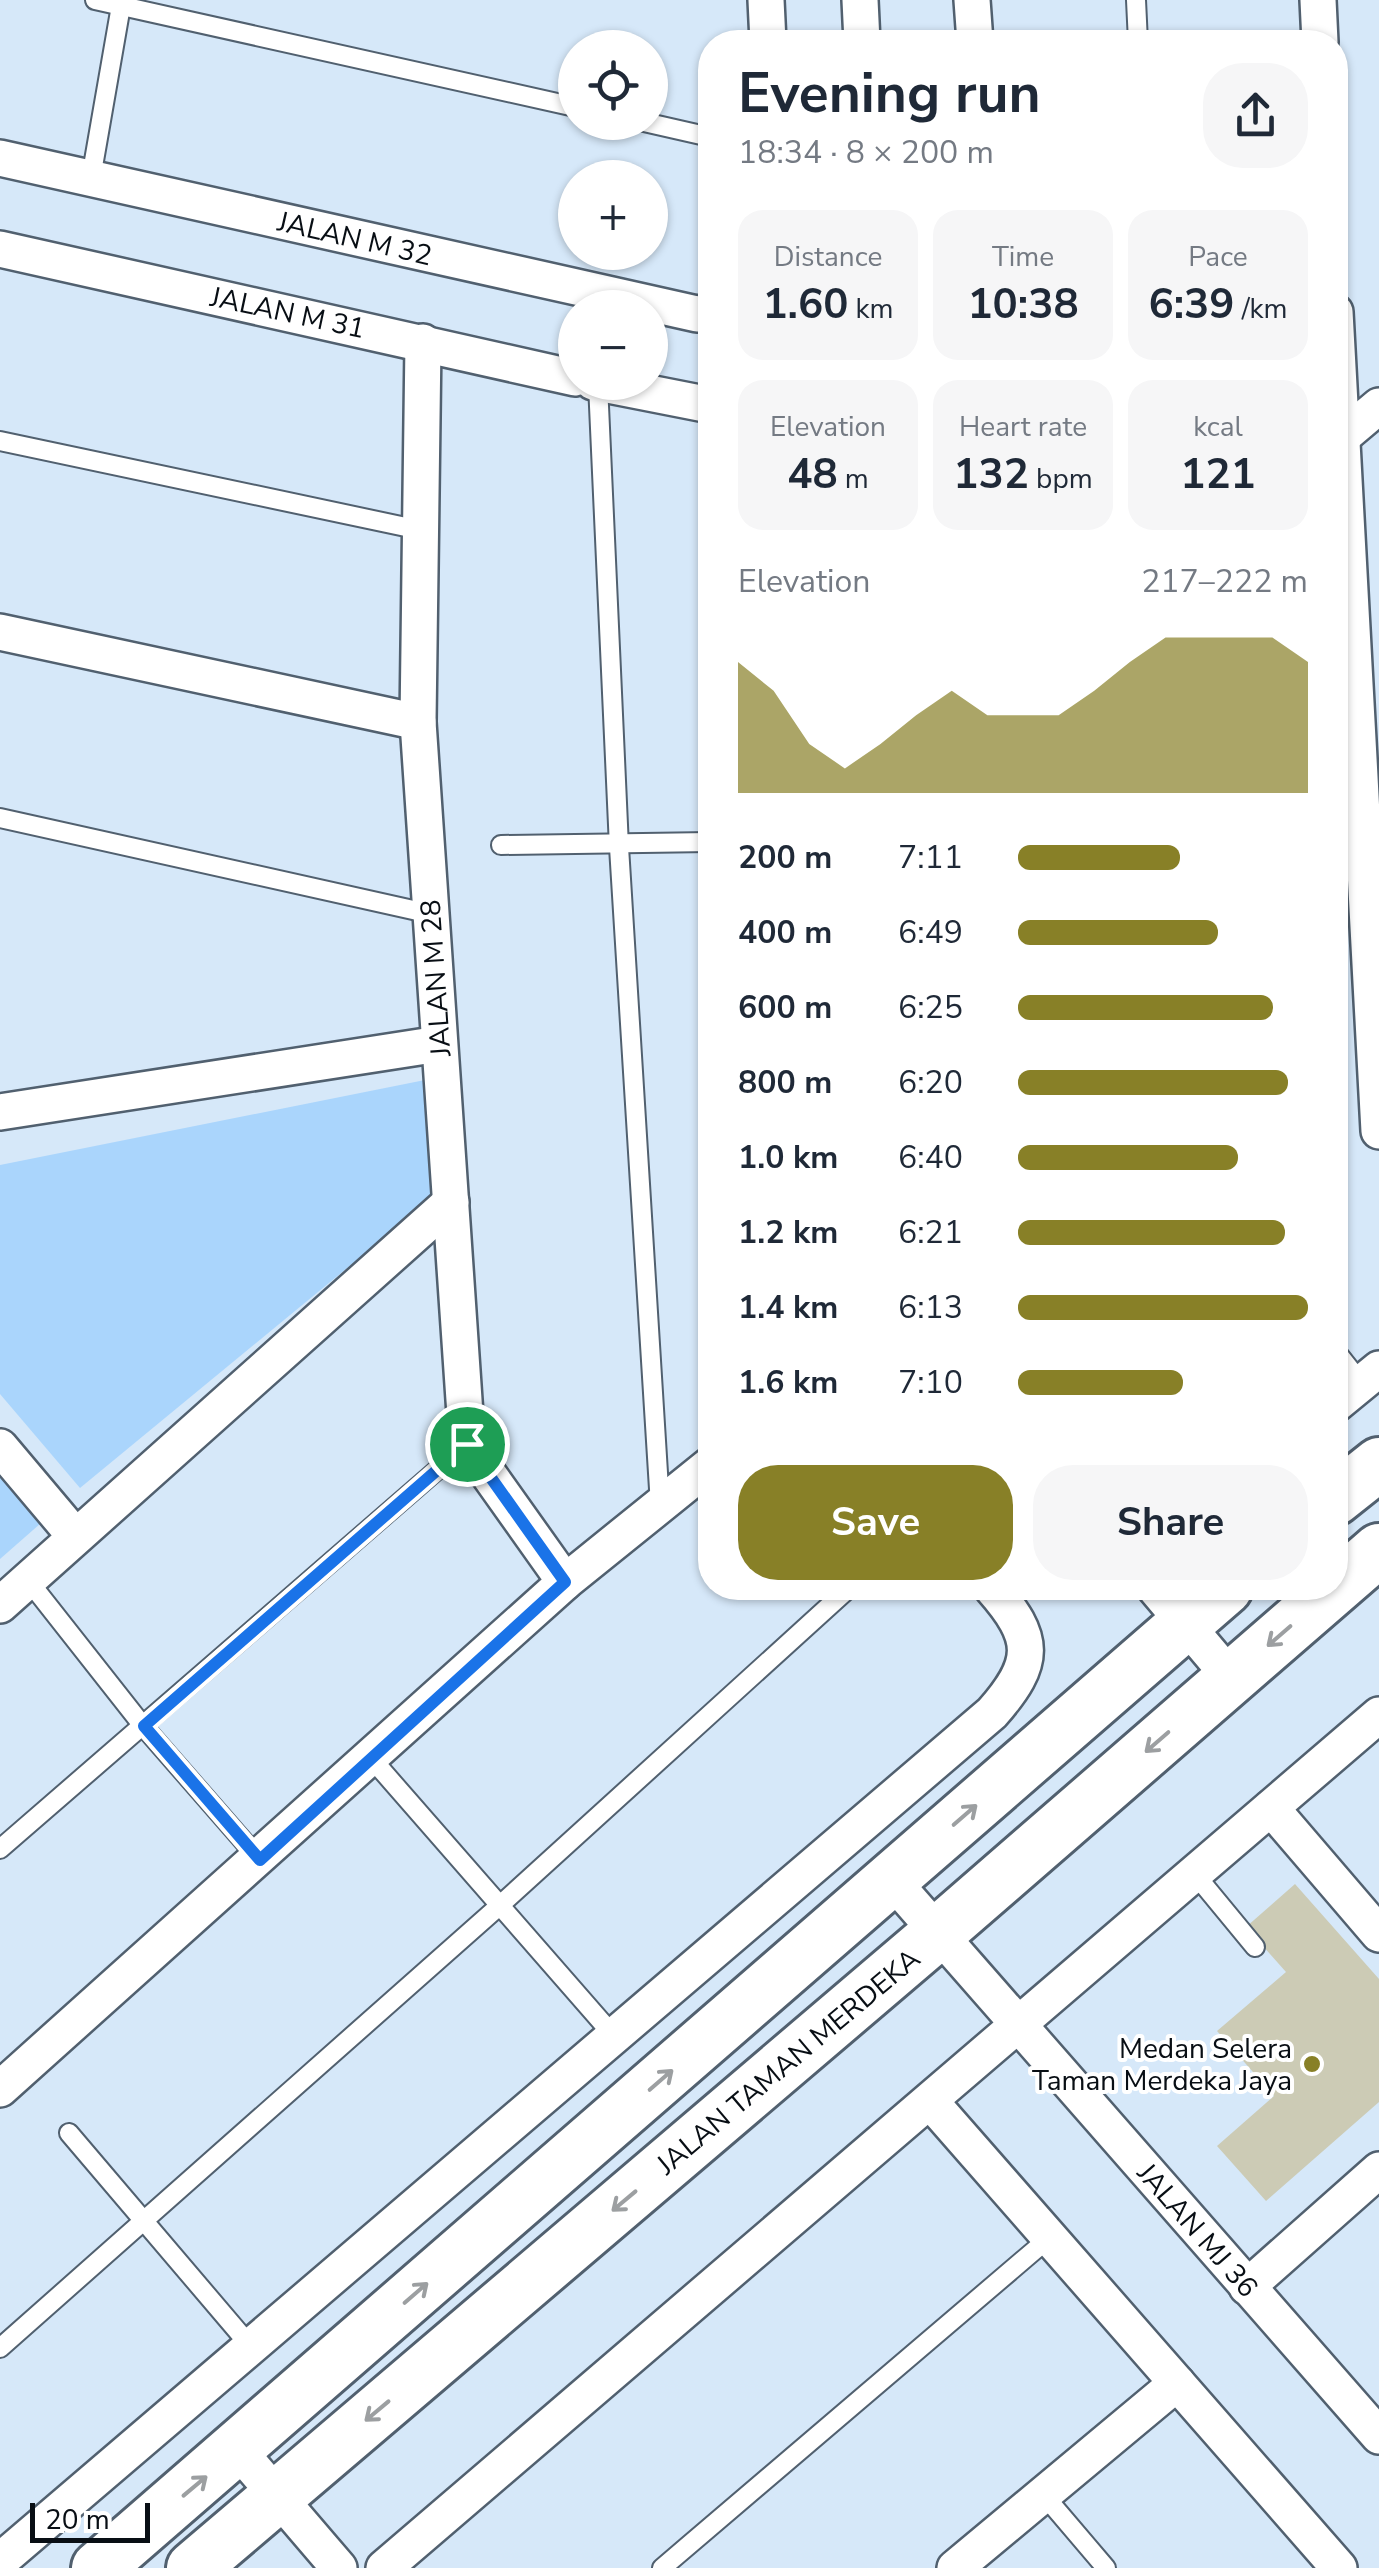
<!DOCTYPE html>
<html lang="en">
<head>
<meta charset="utf-8">
<style>
  :root { --surface:#fff; --page:#f6f6f7; --text:#1f2937; --muted:#747a83; --accent:#888027 }
  body { margin:0; font-family:"Nunito Sans",sans-serif; background:var(--page); color:var(--text); height:100vh; display:flex; flex-direction:column; font-size:38px; white-space:nowrap }
  * { box-sizing:border-box; margin:0 }
  p { font-size:32px; color:var(--muted) }
  .icon { flex:none; width:55px; height:55px; fill:none; stroke:currentColor; stroke-width:2; stroke-linecap:round; stroke-linejoin:round }
  .map { position:relative; flex:1; overflow:hidden }
  .panel { position:absolute; left:698px; top:30px; width:650px; height:1570px; display:flex; flex-direction:column; background:var(--surface); border-radius:40px; box-shadow:0 2px 8px #0004 }
  .panel>* { flex:none }
  .tools { position:absolute; left:558px; top:30px; display:grid; gap:20px }
  .tools a { display:grid; place-items:center; width:110px; height:110px; border-radius:50%; background:var(--surface); box-shadow:0 2px 8px #0004; font-size:50px }
  .scale { position:absolute; left:30px; bottom:25px; width:120px; box-sizing:border-box; padding-left:10px; border:5px solid #080e14; border-top:0; font-size:28px; line-height:35px; white-space:nowrap; color:#080e14; -webkit-text-stroke:8px #fff; paint-order:stroke }
  .pin { position:absolute; display:grid; place-items:center; width:85px; height:85px; color:#fff; margin:-42px; border:5px solid #fff; border-radius:50%; box-shadow:0 2px 10px #0007 }
  .round { display:grid; place-items:center; flex:none; width:105px; height:105px; border-radius:40px; background:var(--page) }
  .summary { display:flex; align-items:center; justify-content:space-between; height:170px; padding:0 40px }
  h1 { font-size:55px; font-weight:700; line-height:75px }
  .figures { display:grid; grid-template-columns:repeat(3,1fr); gap:15px; height:170px; padding:10px 40px }
  .figures div { display:grid; align-content:center; border-radius:25px; background:var(--page); text-align:center }
  .figures b { font-size:42px; font-weight:700 }
  .figures small { font-size:28px; font-weight:400 }
  .figures p { font-size:28px }
  .chart { height:280px; padding:20px 40px }
  .chart p { display:flex; justify-content:space-between }
  .chart svg { width:100%; height:180px; margin-top:10px; fill:var(--accent); opacity:.7 }
  .primary-button { display:flex; gap:20px; margin-top:auto; padding:20px 40px }
  .primary-button a { flex:1; height:115px; border-radius:40px; background:var(--accent); color:#fff; font-size:40px; font-weight:700; line-height:115px; text-align:center }
  .primary-button a+a { background:var(--page); color:var(--text) }
  ul { padding:0 40px; list-style:none; font-size:32px }
  li { display:grid; grid-template-columns:160px 120px 1fr; align-items:center; height:75px }
  li i { height:25px; border-radius:12px; background:var(--accent) }
  .map>svg:first-child { display:block }
  .green { fill:#aad5fc }
  .building { fill:#cccbb5 }
  .lines { fill:none; stroke-linecap:round; stroke-linejoin:round }
  .lane-casing { stroke:#51606f; stroke-width:22 }
  .street-casing { stroke:#51606f; stroke-width:40 }
  .secondary-casing { stroke:#51606f; stroke-width:58 }
  .lane { stroke:#fff; stroke-width:18 }
  .street { stroke:#fff; stroke-width:35 }
  .secondary { stroke:#fff; stroke-width:52 }
  .oneway { stroke:#9c9fa1 }
  .route-casing { stroke:#fff; stroke-width:20 }
  .route { stroke:#1a73e8; stroke-width:12 }
  .poi-dot { fill:#888027; stroke:#fff; stroke-width:4 }
  .labels { text-anchor:middle; stroke-width:8; stroke-linejoin:round; paint-order:stroke }
  .street-label { font-size:28px; fill:#080e14; stroke:#fff }
  .poi-label { font-size:28px; fill:#080e14; stroke:#fff; text-anchor:end }
</style>
</head>
<body>
<div class="map">
<svg width="1379" height="2568" viewBox="0 0 1379 2568">
  <rect width="100%" height="100%" fill="#d6e8f9"/>
  <g class="green">
    <path d="M430 1079 437 1194 80 1488 0 1394V1165Z"/>
    <path d="M0 1459 49 1516 0 1559Z"/>
  </g>
  <path class="building" d="M1295 1884 1379 1979V2102L1266 2201 1217 2146 1274 2096 1217 2031 1286 1972 1246 1927Z"/>
  <g class="lines">
    <g class="lane-casing">
      <g id="lane">
        <path d="M95 0 575 107"/>
        <path d="M1136 0 1138 42"/>
        <path d="M644 122 710 137"/>
        <path d="M91 178 122 0"/>
        <path d="M598 384 619 847 660 1505"/>
        <path d="M0 441 420 530"/>
        <path d="M0 818 431 914"/>
        <path d="M501 845 710 842"/>
        <path d="M1335 1350 1361 1383"/>
        <path d="M28 1580 143 1726 260 1860"/>
        <path d="M372 1759 613 2035"/>
        <path d="M0 1849 467 1444"/>
        <path d="M1194 1873 1255 1947"/>
        <path d="M69 2133 252 2348"/>
        <path d="M0 2348 498 1907 849 1588"/>
        <path d="M1043 2494 1106 2568"/>
        <path d="M662 2568 1049 2238"/>
      </g>
    </g>
    <g class="street-casing">
      <g id="street">
        <path d="M766 0 768 42"/>
        <path d="M860 0 862 42"/>
        <path d="M972 0 975 42"/>
        <path d="M1318 0 1320 42"/>
        <path d="M0 158 697 314 710 313"/>
        <path d="M0 249 575 378"/>
        <path d="M1335 312 1379 1131"/>
        <path d="M423 342 418 722 467 1444 565 1582"/>
        <path d="M593 382 710 405"/>
        <path d="M1342 437 1379 406"/>
        <path d="M0 632 418 722"/>
        <path d="M0 1112 439 1044"/>
        <path d="M1335 1405 1379 1369"/>
        <path d="M0 1447 75 1536"/>
        <path d="M1155 1588 1231 1678"/>
        <path d="M0 1605 451 1202"/>
        <path d="M1271 1808 1379 1934"/>
        <path d="M891 1879 1379 2436"/>
        <path d="M0 2089 565 1582 710 1465"/>
        <path d="M930 2101 1339 2568"/>
        <path d="M1247 2287 1379 2170"/>
        <path d="M238 2450 339 2568"/>
        <path d="M0 2561 992 1713C1037 1662 1036 1638 992 1588"/>
        <path d="M384 2568 1379 1715"/>
        <path d="M955 2568 1177 2383"/>
      </g>
    </g>
    <g class="secondary-casing">
      <g id="secondary">
        <path d="M1335 1499 1379 1464"/>
        <path d="M98 2568 1226 1588"/>
        <path d="M193 2568 938 1933 1379 1550"/>
      </g>
    </g>
    <use href="#lane" class="lane"/>
    <use href="#street" class="street"/>
    <use href="#secondary" class="secondary"/>
  </g>
  <defs><path id="oneway-shaft" d="M-6 0H5M1.5-3L5.5 0L1.5 3" fill="none" stroke-width="1.6" stroke-linecap="round" stroke-linejoin="round" transform="scale(2.5)"/></defs>
  <g class="oneway">
    <use href="#oneway-shaft" transform="translate(1279 1636) rotate(139)"/>
    <use href="#oneway-shaft" transform="translate(1157 1742) rotate(139)"/>
    <use href="#oneway-shaft" transform="translate(965 1815) rotate(-41)"/>
    <use href="#oneway-shaft" transform="translate(661 2080) rotate(-41)"/>
    <use href="#oneway-shaft" transform="translate(624 2201) rotate(140)"/>
    <use href="#oneway-shaft" transform="translate(416 2293) rotate(-41)"/>
    <use href="#oneway-shaft" transform="translate(377 2411) rotate(140)"/>
    <use href="#oneway-shaft" transform="translate(195 2486) rotate(-40)"/>
  </g>
  <g class="lines">
    <g class="route-casing">
      <path id="route" d="M467 1444 565 1582 260 1860 144 1726Z"/>
    </g>
    <use href="#route" class="route"/>
  </g>
  <circle class="poi-dot" cx="1312" cy="2064" r="10"/>
  <g class="labels">
    <g class="street-label">
      <text transform="translate(355 238) rotate(13)" y="10">JALAN M 32</text>
      <text transform="translate(288 312) rotate(12)" y="10">JALAN M 31</text>
      <text transform="translate(435 978) rotate(-94)" y="10">JALAN M 28</text>
      <text transform="translate(788 2061) rotate(-40)" y="10">JALAN TAMAN MERDEKA</text>
      <text transform="translate(1198 2230) rotate(49)" y="10">JALAN MJ 36</text>
    </g>
    <g class="poi-label">
      <text x="1292" y="2058">Medan Selera<tspan x="1292" dy="32">Taman Merdeka Jaya</tspan></text>
    </g>
  </g>
</svg>
<div class="tools">
<a><svg class="icon" aria-label="locate" viewBox="0 0 24 24"><circle cx="12" cy="12" r="6"/><path d="M12 2v4M12 18v4M2 12h4M18 12h4"/></svg></a>
<a>+</a>
<a>−</a>
</div>
<div class="scale">20 m</div>
<div class="pin" style="left:467px;top:1444px;background:#1e9e55"><svg class="icon" aria-label="arrive" viewBox="0 0 24 24"><path d="M6 21V4h12l-3 4 3 4H6"/></svg></div>
<section class="panel">
<div class="summary"><div><h1>Evening run</h1><p>18:34 · 8 × 200 m</p></div><a class="round"><svg class="icon" aria-label="share" viewBox="0 0 24 24"><path d="M12 15V3M7 8l5-5 5 5M5 13v7h14v-7"/></svg></a></div>
<div class="figures">
<div><p>Distance</p><b>1.60<small> km</small></b></div>
<div><p>Time</p><b>10:38</b></div>
<div><p>Pace</p><b>6:39<small> /km</small></b></div>
</div>
<div class="figures">
<div><p>Elevation</p><b>48<small> m</small></b></div>
<div><p>Heart rate</p><b>132<small> bpm</small></b></div>
<div><p>kcal</p><b>121</b></div>
</div>
<div class="chart"><p><span>Elevation</span>217–222 m</p>
<svg viewBox="0 0 160 44" preserveAspectRatio="none"><path d="M0 44V12L10 19L20 32L30 38L40 32L50 25L60 19L70 25L80 25L90 25L100 19L110 12L120 6L130 6L140 6L150 6L160 12V44z"/></svg>
</div>
<ul>
<li><b>200 m</b>7:11<i style="width:56%"></i></li>
<li><b>400 m</b>6:49<i style="width:69%"></i></li>
<li><b>600 m</b>6:25<i style="width:88%"></i></li>
<li><b>800 m</b>6:20<i style="width:93%"></i></li>
<li><b>1.0 km</b>6:40<i style="width:76%"></i></li>
<li><b>1.2 km</b>6:21<i style="width:92%"></i></li>
<li><b>1.4 km</b>6:13<i style="width:100%"></i></li>
<li><b>1.6 km</b>7:10<i style="width:57%"></i></li>
</ul>
<div class="primary-button"><a>Save</a><a>Share</a></div>
</section>
</div>
</body>
</html>
